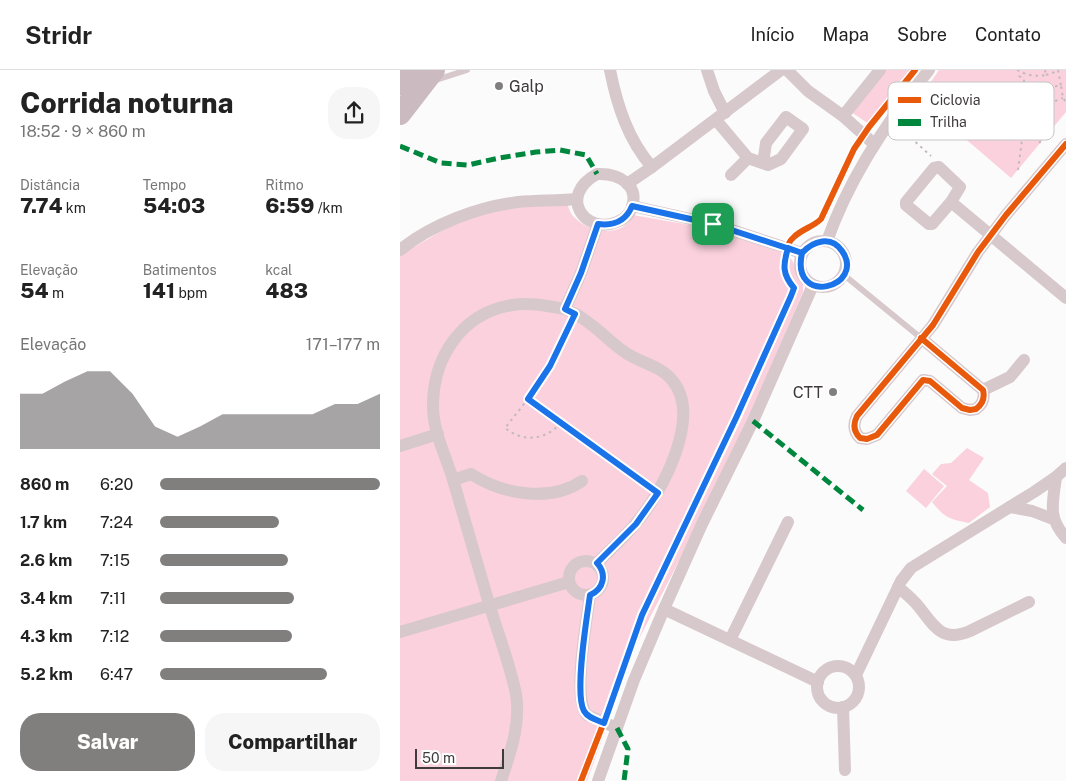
<!DOCTYPE html>
<html lang="pt">
<head>
<meta charset="utf-8">
<style>
  :root { --surface:#fff; --page:#f6f6f6; --text:#222; --muted:#767676; --line:#e0e0e0; --accent:#817e7e }
  body { margin:0; font-family:"Public Sans",sans-serif; background:var(--page); color:var(--text); height:100vh; display:flex; flex-direction:column; font-size:19px; white-space:nowrap }
  * { box-sizing:border-box; margin:0 }
  p { font-size:16px; color:var(--muted) }
  .icon { flex:none; width:28px; height:28px; fill:none; stroke:currentColor; stroke-width:2; stroke-linecap:round; stroke-linejoin:round }
  .map { position:relative; flex:1; overflow:hidden }
  .drawer { display:flex; flex-direction:column; background:var(--surface); width:400px }
  .drawer>* { flex:none }
  .scale { position:absolute; left:15px; bottom:12px; width:89px; box-sizing:border-box; padding-left:5px; border:2px solid #3f3a3b; border-top:0; font-size:14px; line-height:18px; white-space:nowrap; color:#3f3a3b; -webkit-text-stroke:4px #fff; paint-order:stroke }
  .pin { position:absolute; display:grid; place-items:center; width:42px; height:42px; color:#fff; margin:-21px; border-radius:10px; box-shadow:0 2px 8px #0006 }
  .round { display:grid; place-items:center; flex:none; width:52px; height:52px; border-radius:20px; background:var(--page) }
  .summary { display:flex; align-items:center; justify-content:space-between; height:85px; padding:0 20px }
  h1 { font-size:28px; font-weight:800; line-height:38px }
  .figures { display:grid; grid-template-columns:repeat(3,1fr); gap:8px; height:85px; padding:5px 20px }
  .figures div { display:grid; align-content:center }
  .figures b { font-size:21px; font-weight:800 }
  .figures small { font-size:14px; font-weight:400 }
  .figures p { font-size:14px }
  .chart { height:140px; padding:10px 20px }
  .chart p { display:flex; justify-content:space-between }
  .chart svg { width:100%; height:90px; margin-top:5px; fill:var(--accent); opacity:.7 }
  .cta { display:flex; gap:10px; margin-top:auto; padding:10px 20px }
  .cta a { flex:1; height:58px; border-radius:20px; background:var(--accent); color:#fff; font-size:20px; font-weight:800; line-height:58px; text-align:center }
  .cta a+a { background:var(--page); color:var(--text) }
  ul { padding:0 20px; list-style:none; font-size:16px }
  li { display:grid; grid-template-columns:80px 60px 1fr; align-items:center; height:38px }
  li i { height:12px; border-radius:6px; background:var(--accent) }
  header { display:flex; align-items:center; gap:30px; box-sizing:border-box; height:70px; padding:0 25px; background:var(--surface); border-bottom:1px solid var(--line) }
  header strong { font-size:24px }
  nav { display:flex; gap:28px; margin-inline-start:auto; font-size:18px }
  main { display:flex; flex:1; min-height:0 }
  .map>svg:first-child { display:block }
  .green { fill:#fbd1de }
  .lines { fill:none; stroke-linecap:round; stroke-linejoin:round }
  .path { stroke:#c3babd; stroke-width:2; stroke-dasharray:2.5 4; stroke-linecap:butt }
  .lane { stroke:#d7c8cc; stroke-width:6 }
  .street { stroke:#d7c8cc; stroke-width:12 }
  .highway { stroke:#cbbabf; stroke-width:22 }
  .quiet { stroke:#00873e; stroke-width:5; stroke-dasharray:10 5; stroke-linecap:butt }
  .cycleway-casing { stroke:#fff; stroke-width:9 }
  .cycleway { stroke:#e8590c; stroke-width:6 }
  .route-casing { stroke:#fff; stroke-width:10 }
  .route { stroke:#1a73e8; stroke-width:6 }
  .poi-dot { fill:#817e7e; stroke:#fff; stroke-width:2 }
  .labels { text-anchor:middle; stroke-width:4; stroke-linejoin:round; paint-order:stroke }
  .poi-label { font-size:16px; fill:#3f3a3b; stroke:#fff; text-anchor:start }
  .key { fill:#fff; stroke:#c5c4c4; stroke-width:1 }
  .key-label { font-size:14px; fill:#3f3a3b }
</style>
</head>
<body>
<header>
<strong>Stridr</strong>
<nav><a>Início</a><a>Mapa</a><a>Sobre</a><a>Contato</a></nav>
</header>
<main>
<section class="drawer">
<div class="summary"><div><h1>Corrida noturna</h1><p>18:52 · 9 × 860 m</p></div><a class="round"><svg class="icon" aria-label="share" viewBox="0 0 24 24"><path d="M12 15V3M7 8l5-5 5 5M5 13v7h14v-7"/></svg></a></div>
<div class="figures">
<div><p>Distância</p><b>7.74<small> km</small></b></div>
<div><p>Tempo</p><b>54:03</b></div>
<div><p>Ritmo</p><b>6:59<small> /km</small></b></div>
</div>
<div class="figures">
<div><p>Elevação</p><b>54<small> m</small></b></div>
<div><p>Batimentos</p><b>141<small> bpm</small></b></div>
<div><p>kcal</p><b>483</b></div>
</div>
<div class="chart"><p><span>Elevação</span>171–177 m</p>
<svg viewBox="0 0 160 44" preserveAspectRatio="none"><path d="M0 44V17L10 17L20 11L30 6L40 6L50 17L60 33L70 38L80 33L90 27L100 27L110 27L120 27L130 27L140 22L150 22L160 17V44z"/></svg>
</div>
<ul>
<li><b>860 m</b>6:20<i style="width:100%"></i></li>
<li><b>1.7 km</b>7:24<i style="width:54%"></i></li>
<li><b>2.6 km</b>7:15<i style="width:58%"></i></li>
<li><b>3.4 km</b>7:11<i style="width:61%"></i></li>
<li><b>4.3 km</b>7:12<i style="width:60%"></i></li>
<li><b>5.2 km</b>6:47<i style="width:76%"></i></li>
</ul>
<div class="cta"><a>Salvar</a><a>Compartilhar</a></div>
</section>
<div class="map">
<svg width="666" height="711" viewBox="0 0 666 711">
  <rect width="100%" height="100%" fill="#fcfbfb"/>
  <g class="green">
    <path d="M485 0H519L472 56 451 42Z"/>
    <path d="M539 0H666V42L611 108 519 29Z"/>
    <path d="M167 133C169 138 170 143 174 147 190 164 223 168 233 145L307 158 389 185 403 210V222L347 353 308 434 239 569 187 711H0V185L59 151 95 140Z"/>
    <path d="M567 378 584 388 569 410 588 423 590 437 569 453C549 449 545 448 532 432L547 416 532 404 541 394 551 393Z"/>
    <path d="M524 399 544 416 526 438 506 421Z"/>
  </g>
  <g class="lines">
    <g class="path">
      <path d="M617 0C626 5 636 7 646 5L645 0"/>
      <path d="M658 0 661 16"/>
      <path d="M646 5 658 1"/>
      <path d="M629 17 661 16 663 28 666 32"/>
      <path d="M638 48 644 43 647 34 663 28"/>
      <path d="M624 52 634 46 638 48 640 74"/>
      <path d="M501 59 531 86"/>
      <path d="M618 100 629 17 624 13V9L619 6 620 2"/>
      <path d="M128 329 150 296 169 255"/>
      <path d="M161 353C145 370 124 373 105 358L128 329 248 416"/>
    </g>
    <g class="lane">
      <path d="M36 10 67 0"/>
      <path d="M444 205 521 268"/>
    </g>
    <g class="street">
      <path d="M210 0C217 35 228 70 252 97L381 0"/>
      <path d="M307 0 314 21 325 43"/>
      <path d="M387 0 408 21 443 46 474 74"/>
      <path d="M443 46 480 0"/>
      <path d="M316 50 348 88 368 95 381 89 403 59 386 47 366 73 364 87 361 92"/>
      <path d="M197 104C219 103 241 115 231 140 228 146 222 150 217 152 185 165 157 126 197 104Z"/>
      <path d="M331 105 348 88"/>
      <path d="M227 114 252 97"/>
      <path d="M551 132 532 154H529L506 135V132L534 98 539 97 560 117 551 132 666 228"/>
      <path d="M232 136 313 154 402 183"/>
      <path d="M427 171C449 109 487 51 529 0"/>
      <circle cx="423" cy="194" r="23"/>
      <path d="M0 180C32 154 78 137 118 132 138 130 157 131 177 129"/>
      <path d="M521 268 583 320C585 328 583 334 576 339L570 340 562 338 530 311 523 310 477 365 467 369 460 368C453 361 453 354 457 346L533 255 578 182 606 145 666 74"/>
      <path d="M583 320 610 307 624 290"/>
      <path d="M0 376 38 364"/>
      <path d="M656 407C653 433 647 447 666 468"/>
      <path d="M53 410 71 404C102 424 150 433 182 411"/>
      <path d="M610 437 632 441 653 449"/>
      <circle cx="186" cy="508" r="17"/>
      <path d="M197 493C210 480 225 467 237 452 262 422 303 346 272 310 261 296 241 293 226 283 211 273 198 258 182 248 177 244 171 242 165 239L181 203 198 154"/>
      <path d="M498 517C505 523 513 529 519 537 534 556 542 573 570 561L629 532"/>
      <path d="M190 525C187 550 172 627 187 645L217 658"/>
      <path d="M264 539 418 612"/>
      <path d="M0 562 169 512"/>
      <path d="M330 570 388 452"/>
      <circle cx="438" cy="617" r="21"/>
      <path d="M456 605 501 511 511 498 634 422 656 407 666 398"/>
      <path d="M443 637 445 700"/>
      <path d="M101 711C110 683 121 655 116 624 110 595 99 566 90 537 78 496 66 454 54 413 47 388 33 363 33 336 33 287 62 243 112 235 130 232 148 236 165 239"/>
      <path d="M198 711 234 610 264 539 302 454 353 351 413 215"/>
    </g>
    <g class="highway">
      <path d="M0 14 11 0"/>
      <path d="M0 44 34 0"/>
    </g>
    <g class="quiet">
      <path d="M0 76 41 93 68 95 99 88 136 82 160 80 186 85 197 104"/>
      <path d="M353 351 463 440"/>
      <path d="M217 658 228 679 224 711"/>
    </g>
    <g class="cycleway-casing">
      <g id="cycleway">
        <path d="M521 268 583 320C585 328 583 334 576 339L570 340 562 338 530 311 523 310 477 365 467 369 460 368C453 361 453 354 457 346L533 255 578 182 606 145 666 74"/>
        <path d="M181 711 209 639 242 545 337 348 391 226 394 218C383 205 382 197 387 181 388 175 389 171 394 167 402 159 413 157 421 149L454 79 469 57 515 0"/>
      </g>
    </g>
    <use href="#cycleway" class="cycleway"/>
  </g>
  <g class="lines">
    <g class="route-casing">
      <path id="route" d="M313 154 232 136C226 151 214 156 198 154L181 203 165 239 175 244 150 296 128 329 258 423 236 454 197 493C207 504 204 519 190 525 187 547 174 623 184 641 188 648 197 650 204 653L242 545 336 348 391 226 394 218C382 204 383 195 388 178L402 183C413 171 431 165 442 181 467 217 390 238 402 183L313 154"/>
    </g>
    <use href="#route" class="route"/>
  </g>
  <g class="poi-dot">
    <circle cx="99" cy="16" r="5"/>
    <circle cx="433" cy="322" r="5"/>
  </g>
  <g class="labels">
    <g class="poi-label">
      <text x="109" y="22">Galp</text>
      <text x="423" y="328" text-anchor="end">CTT</text>
    </g>
  </g>
  <rect x="488" y="12" width="166" height="58" rx="8" class="key"/>
  <rect x="498" y="27" width="23" height="6" fill="#e8590c"/>
  <rect x="498" y="49" width="23" height="7" fill="#00873e"/>
  <g class="key-label">
    <text x="530" y="35">Ciclovia</text>
    <text x="530" y="57">Trilha</text>
  </g>
</svg>
<div class="scale">50 m</div>
<div class="pin" style="left:313px;top:154px;background:#1e9e55"><svg class="icon" aria-label="arrive" viewBox="0 0 24 24"><path d="M6 21V4h12l-3 4 3 4H6"/></svg></div>
</div>
</main>
</body>
</html>
